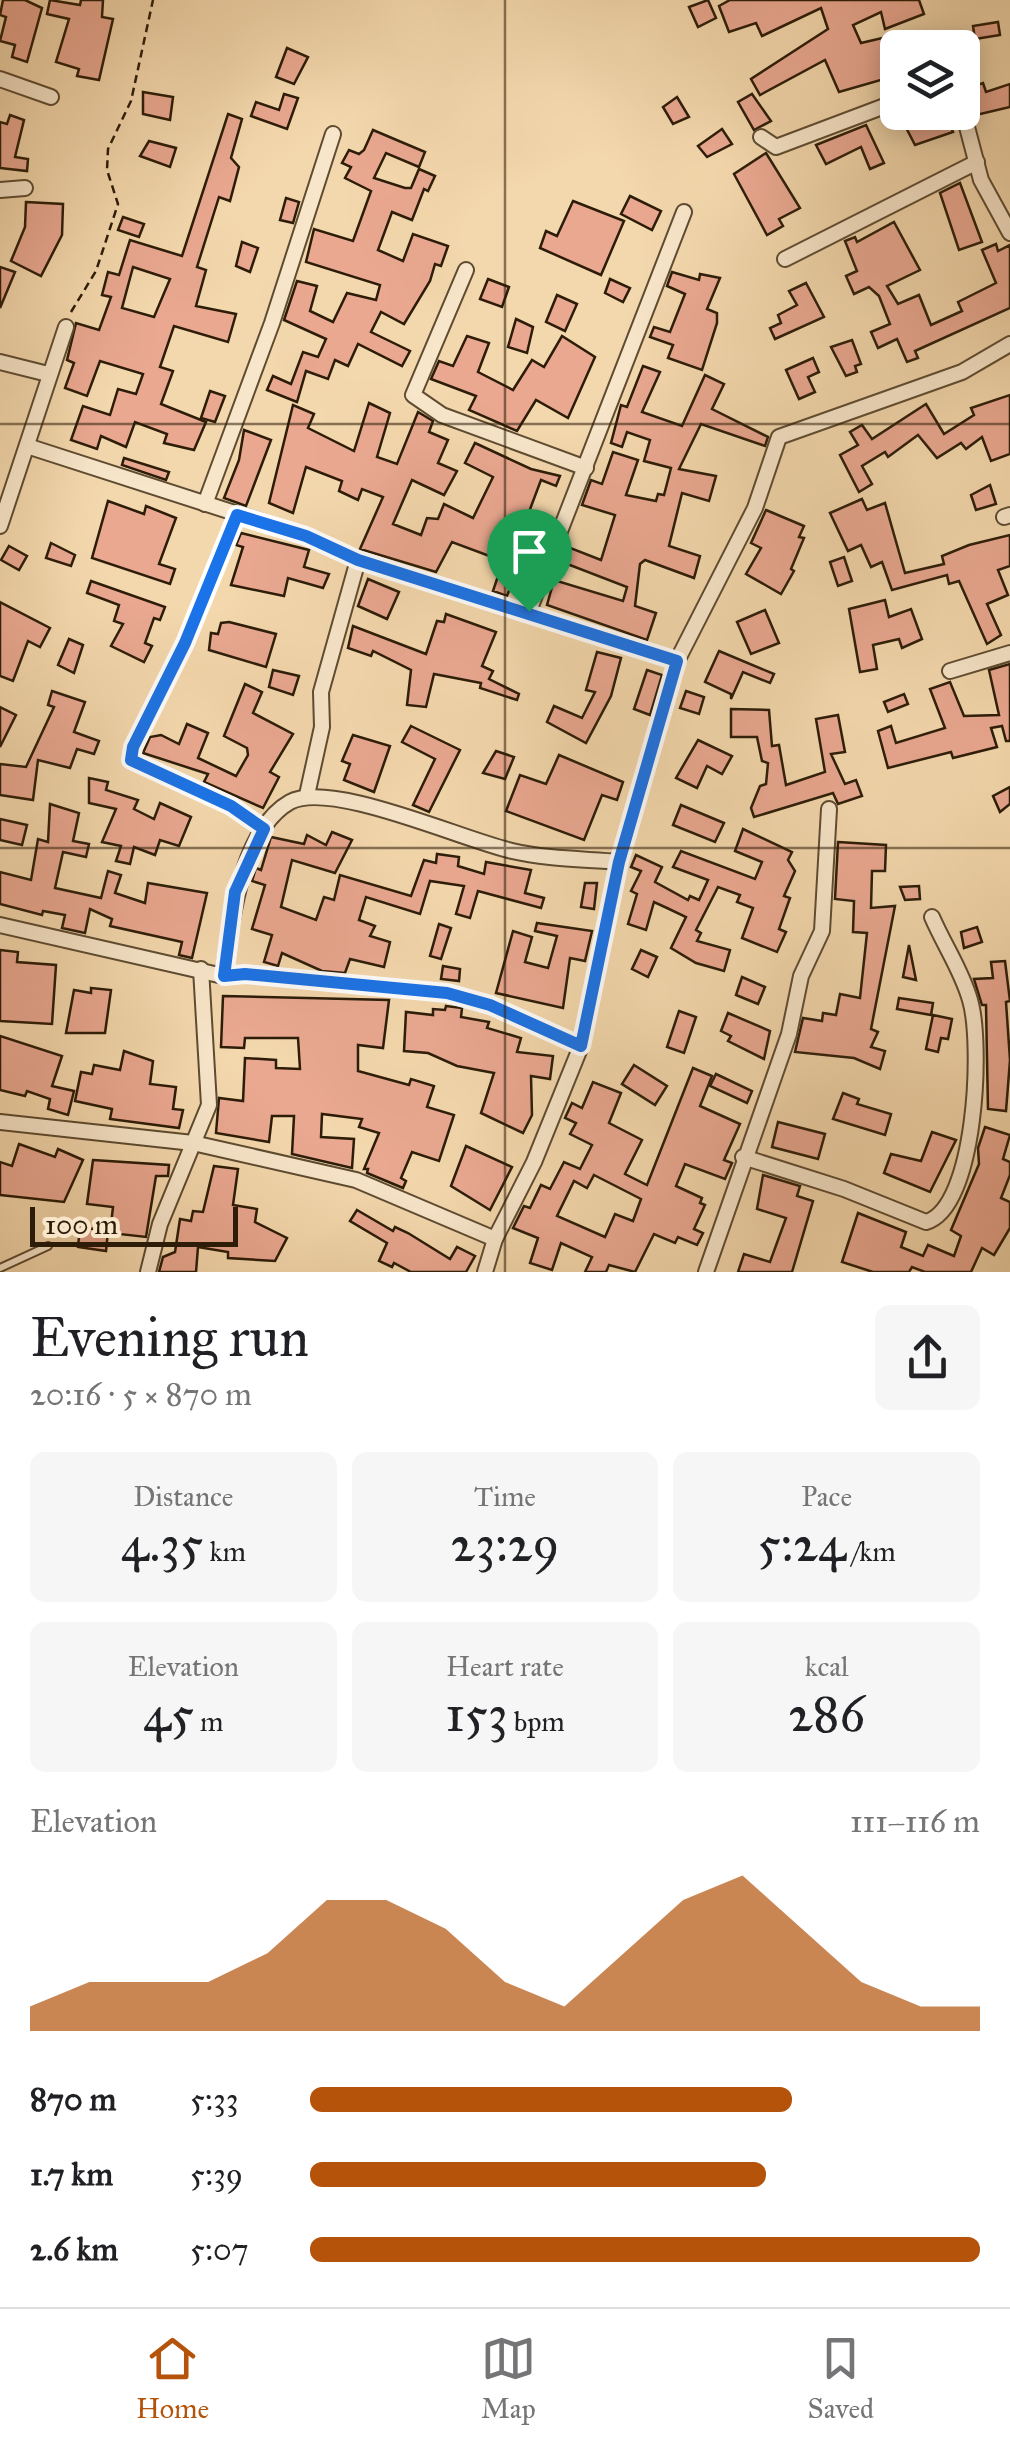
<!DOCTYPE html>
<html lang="en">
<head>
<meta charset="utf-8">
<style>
  :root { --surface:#fff; --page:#f6f6f6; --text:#202124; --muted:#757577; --line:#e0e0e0; --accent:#b45309 }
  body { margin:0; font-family:"IM FELL Great Primer",serif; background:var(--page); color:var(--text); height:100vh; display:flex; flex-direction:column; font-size:38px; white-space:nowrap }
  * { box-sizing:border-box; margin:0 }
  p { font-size:32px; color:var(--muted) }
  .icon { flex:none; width:55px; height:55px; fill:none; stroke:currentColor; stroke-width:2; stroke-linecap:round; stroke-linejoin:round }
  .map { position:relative; height:1272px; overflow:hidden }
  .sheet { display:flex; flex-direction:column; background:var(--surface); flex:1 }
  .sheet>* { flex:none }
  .tools { position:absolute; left:880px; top:30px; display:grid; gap:20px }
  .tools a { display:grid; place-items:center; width:100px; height:100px; border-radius:15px; background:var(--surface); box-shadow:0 5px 25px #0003; font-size:50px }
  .scale { position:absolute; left:30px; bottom:25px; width:208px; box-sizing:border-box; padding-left:10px; border:5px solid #2c1c08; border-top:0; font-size:28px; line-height:35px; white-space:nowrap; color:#2c1c08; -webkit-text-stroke:8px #f8e6ca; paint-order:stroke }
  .pin { position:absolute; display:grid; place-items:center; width:85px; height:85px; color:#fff; margin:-102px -42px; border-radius:50% 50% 50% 0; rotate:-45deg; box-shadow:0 0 10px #0007 }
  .pin .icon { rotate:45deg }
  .round { display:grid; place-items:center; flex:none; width:105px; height:105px; border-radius:15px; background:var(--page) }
  .headline { display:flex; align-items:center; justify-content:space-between; height:170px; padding:0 30px }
  h1 { font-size:55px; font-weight:600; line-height:75px }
  .figures { display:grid; grid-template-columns:repeat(3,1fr); gap:15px; height:170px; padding:10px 30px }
  .figures div { display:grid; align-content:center; border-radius:15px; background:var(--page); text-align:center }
  .figures b { font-size:50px; font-weight:600 }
  .figures small { font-size:28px; font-weight:400 }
  .figures p { font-size:28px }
  .chart { height:280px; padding:20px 30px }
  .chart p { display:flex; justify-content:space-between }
  .chart svg { width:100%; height:180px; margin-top:10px; fill:var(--accent); opacity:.7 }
  ul { padding:0 30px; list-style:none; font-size:32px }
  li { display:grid; grid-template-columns:160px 120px 1fr; align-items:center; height:75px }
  li i { height:25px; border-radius:12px; background:var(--accent) }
  .tab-bar { display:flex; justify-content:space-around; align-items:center; height:140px; border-top:2px solid var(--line); background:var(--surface); font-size:28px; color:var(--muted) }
  .tab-bar a { display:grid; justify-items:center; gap:5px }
  .tab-bar .selected { color:var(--accent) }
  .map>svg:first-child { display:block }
  .building { fill:#eaa891; stroke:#2c1c08; stroke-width:2.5; fill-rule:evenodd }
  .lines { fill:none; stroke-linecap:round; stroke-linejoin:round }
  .service-casing { stroke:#5e4b31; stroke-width:10 }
  .minor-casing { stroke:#5e4b31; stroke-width:18 }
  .path { stroke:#2c1c08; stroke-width:2.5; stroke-dasharray:8 5; stroke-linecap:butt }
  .service { stroke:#f8e6ca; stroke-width:6 }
  .minor { stroke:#f8e6ca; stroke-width:14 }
  .route-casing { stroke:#fff; stroke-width:20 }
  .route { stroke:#1a73e8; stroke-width:12 }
  .grid { fill:none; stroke:#2c1c08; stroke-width:2.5; stroke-opacity:0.55 }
</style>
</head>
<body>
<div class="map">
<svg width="1010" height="1272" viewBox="0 0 1010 1272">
  <rect width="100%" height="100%" fill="#f4d8ad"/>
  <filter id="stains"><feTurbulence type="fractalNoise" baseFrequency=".002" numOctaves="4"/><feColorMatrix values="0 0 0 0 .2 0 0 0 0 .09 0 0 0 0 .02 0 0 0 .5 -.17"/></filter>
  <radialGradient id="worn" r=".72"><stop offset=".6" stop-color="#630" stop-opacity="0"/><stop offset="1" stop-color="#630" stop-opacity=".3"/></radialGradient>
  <g class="building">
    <path d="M3 0H25L42 8 27 62 12 57 15 45 0 41 6 17 0 15Z"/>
    <path d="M50 0 80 5 81 0H103L102 17 113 19 99 80 77 76 79 69 56 62 69 19 47 14Z"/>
    <path d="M708 0 716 18 698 27 689 7Z"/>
    <path d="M730 0H919L924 14 885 29 881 12 853 25 861 43 895 35 898 86 887 89 884 79 839 92 825 60 760 95 751 79 828 29 821 8 762 36 756 23 729 32 719 6Z"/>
    <path d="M998 22 1000 35 975 39 973 26Z"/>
    <path d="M287 48 308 57 294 84 276 77Z"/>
    <path d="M983 83 986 92 1010 84V107L976 115 968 88Z"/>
    <path d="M143 92 173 97 170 120 143 114Z"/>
    <path d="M284 94 298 98 287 129 251 116 256 102 279 110Z"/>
    <path d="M752 94 771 121 754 130 738 102Z"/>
    <path d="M677 97 689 117 673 124 663 107Z"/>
    <path d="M898 112H920L926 123 946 114 953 132 915 145Z"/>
    <path d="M228 114 242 119 231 158 239 167 230 201 219 197 197 267 206 270 196 306 236 314 228 342 174 326 160 367 173 371 161 404 206 422 194 450 164 443 167 434 135 422 126 447 101 436 97 449 71 440 83 406 110 415 118 389 136 394 143 374 100 361 87 396 65 388 74 363 67 360 76 323 99 330 111 297 102 295 108 272 119 275 130 240 182 256ZM133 267 170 279 154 317 122 308Z"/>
    <path d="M10 115 24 120 15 157 28 159 27 171 0 168V122L7 124Z"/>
    <path d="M866 125 884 163 870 169 861 147 826 164 816 145Z"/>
    <path d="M722 129 732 144 707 157 698 146Z"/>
    <path d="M373 130 425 152 419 167 386 153 374 178 405 188H411L419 169 435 176 428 191 424 189 412 220 392 212 378 250 403 261 413 234 448 246 441 266 435 264 430 281 404 324 381 312 371 332 410 351 402 366 358 344 348 366 335 360 328 379 306 371 297 402 267 390 273 376 291 384 303 352 318 357 326 339 284 320 297 281 317 286 310 311 333 322 347 293 376 300 380 285 306 262 314 229 353 241 371 191 345 178 351 167 342 163 349 150 359 154 364 150Z"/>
    <path d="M149 141 176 148 170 167 140 156Z"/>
    <path d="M766 153 800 208 779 219 783 226 767 235 734 174Z"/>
    <path d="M960 183 982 242 959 250 940 193Z"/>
    <path d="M630 196 661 211 652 230 621 214Z"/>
    <path d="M286 198 299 202 293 223 280 220Z"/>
    <path d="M573 201 624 221 601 275 540 248 546 231 557 236Z"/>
    <path d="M26 202 63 204 62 235 41 276 11 261 25 227Z"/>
    <path d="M123 217 144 224 139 237 118 230Z"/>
    <path d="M894 222 920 270 887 286 898 304 919 295 931 325 962 311 958 302 996 283 982 250 996 244 998 251 1010 245V308L915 351 918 358 907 362 897 339 878 348 871 332 890 324 879 296 869 287 854 294 846 276 857 271 845 241 855 237 857 242Z"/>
    <path d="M242 242 258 248 250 272 236 266Z"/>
    <path d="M0 267 15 272 0 308Z"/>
    <path d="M672 272 699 280 700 274 720 278 707 309 717 313V323L702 370 668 358 673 345 650 337 654 327 670 332 685 294 667 286Z"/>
    <path d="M488 279 509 287 502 307 480 299Z"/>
    <path d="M610 279 630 288 623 302 605 293Z"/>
    <path d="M806 283 824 317 775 339 770 328 781 323 778 315 797 305 789 291Z"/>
    <path d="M557 295 577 304 565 331 546 322Z"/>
    <path d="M516 319 533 327 527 353 508 347Z"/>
    <path d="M467 336 489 343 478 372 513 390 532 360 544 367 562 336 595 357 568 418 536 400 517 431 469 410 476 396 431 379 439 361 453 366Z"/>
    <path d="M852 340 861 364 855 366 857 372 846 376 831 347Z"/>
    <path d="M813 358 819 372 808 377 815 392 799 399 786 370Z"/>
    <path d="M643 366 660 372 642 412 682 426 705 375 724 384 712 409 768 437 765 446 701 424 679 469 716 476 709 501 682 493 669 546 700 556 694 578 645 560 640 564 635 606 656 613 647 640 547 605 554 580 623 601 627 587 562 562 568 547 601 560 615 515 582 505 591 480 602 484 613 452 638 460 626 495 656 501 658 494 664 495 671 468 644 461 650 440 627 432 622 447 611 443 621 405 627 407Z"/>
    <path d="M210 391 225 396 215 422 201 418Z"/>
    <path d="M1010 395V454L991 461 982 437 966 449 961 443 937 458 918 435 888 457 885 452 862 466 872 484 859 492 840 455 858 445 850 432 862 425 872 439 926 404 944 434 974 415 971 408Z"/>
    <path d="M369 403 390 413 377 457 397 464 418 412 433 421 429 432 448 440 438 463 457 471 444 495 412 480 393 524 421 535 427 518 438 519 444 504 473 518 493 477 465 463 475 443 531 469 560 476 556 486 541 480 526 520 539 525 534 536 530 535 507 596 493 591 503 561 452 542 436 572 360 549 383 497 362 489 358 500 339 491 342 481 306 467 293 513 269 503 293 405 314 414 308 428 354 451Z"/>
    <path d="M244 430 271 440 246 506 224 498 239 460Z"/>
    <path d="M124 458 169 472 166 480 122 465Z"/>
    <path d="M990 485 996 504 976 510 971 495Z"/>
    <path d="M862 499 867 510 885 503 905 573 944 564 942 556 969 545 1010 535V566L998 570 1008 595 987 604 1001 635 987 644 959 581 949 584 947 575 892 590 882 562 871 567 861 545 848 551 830 513Z"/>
    <path d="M108 501 144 514 146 506 176 518 159 564 175 569 170 584 92 558Z"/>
    <path d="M766 510 804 526 799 537 804 538 791 569 794 571 781 594 746 574 761 548 751 543Z"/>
    <path d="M241 533 309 550 304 567 329 574 323 588 288 578 284 596 231 585 243 547 236 545Z"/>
    <path d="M51 543 75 555 71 566 46 558Z"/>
    <path d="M9 546 27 556 19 570 1 560Z"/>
    <path d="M844 557 852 581 838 586 830 562Z"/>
    <path d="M368 579 399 592 387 619 358 606Z"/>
    <path d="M91 581 165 607 160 620 154 618 145 643 152 646 144 662 111 646 123 624 114 621 119 605 87 593Z"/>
    <path d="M885 600 889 617 911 609 922 639 902 648 899 639 873 645 877 669 860 672 849 609Z"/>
    <path d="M0 602 50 628 40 647 28 641 13 681 0 676Z"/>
    <path d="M765 610 779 643 751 654 737 622Z"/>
    <path d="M446 614 496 632 482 666 493 671 489 679 519 694 517 700 480 688 481 683 434 674 426 707 407 705 411 670 373 651 371 656 348 648 353 626 426 654 437 621 444 622Z"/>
    <path d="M229 622 276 634 266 667 209 650 211 633 218 634 221 623Z"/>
    <path d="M69 639 83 645 74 673 58 665Z"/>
    <path d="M719 651 774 674 770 683 743 672 731 699V694L705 682Z"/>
    <path d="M597 652 621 658 611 696 586 743 547 722 554 706 582 718 595 692 586 690Z"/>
    <path d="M1010 664V741H1006L1002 726 991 728 997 747 953 758 951 752 888 768 878 731 891 726 896 743 945 728 930 689 950 682 964 716 999 715 989 670Z"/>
    <path d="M273 670 299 676 293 695 269 687Z"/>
    <path d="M647 670 662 675 650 715 634 709Z"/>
    <path d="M245 684 262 692 253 713 293 734 270 772 279 777 263 808 204 782 208 774 143 753 150 737 161 735 179 744 187 724 208 733 198 758 236 776 248 755 247 748 224 736Z"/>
    <path d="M52 691 85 702 74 732 99 741 94 754 77 749 70 768 38 760 33 800 0 795V764L26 767 54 707 48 705Z"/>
    <path d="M686 691 704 697 699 714 680 708Z"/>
    <path d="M904 694 908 704 888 712 884 702Z"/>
    <path d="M0 707 16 715 0 747Z"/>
    <path d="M731 709 769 710 772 746 779 745 786 785 825 772 816 719 838 715 845 752 831 754 845 784 856 780 862 796 838 804 833 793 754 817 751 808 760 786 766 784 768 763 762 761 757 737H731Z"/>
    <path d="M411 726 460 750 429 812 413 805 435 759 402 742Z"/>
    <path d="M353 735 390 746 374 792 344 780 350 764 342 761Z"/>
    <path d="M698 740 732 756 722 774 707 766 697 788 676 778Z"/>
    <path d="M496 751 514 757 505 779 483 773Z"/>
    <path d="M559 755 623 782 617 800 602 795 584 840 506 811 520 775 546 784Z"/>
    <path d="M89 778 108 782 106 790 138 800 134 809 154 819 160 803 191 817 179 846 160 840 155 855 134 847 130 864 116 861 121 846 102 842 116 809 89 803Z"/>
    <path d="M1010 787V804L1000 812 993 796Z"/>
    <path d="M50 804 79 813 73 841 89 844 86 857 63 852 55 888 101 898 108 871 121 875 115 893 145 903 148 883 207 893 192 958 179 955 182 942 110 926 112 919 90 909 85 933 62 928 65 915 43 911 42 915 0 904V872L31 880 38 839 48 842Z"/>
    <path d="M681 805 724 823 715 842 673 825Z"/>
    <path d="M0 819 27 825 22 845 0 840Z"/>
    <path d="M743 829 792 852 788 860 795 871 784 896 790 898 779 929 786 932 777 952 742 938 753 908 737 902 740 895 718 887 696 930 701 933 697 941 730 950 724 971 696 963 671 948 686 917 667 908 654 902 646 930 628 924 637 894 631 891 641 871 631 867 636 855 662 867 655 882 688 900 690 896 699 900 708 880 673 867 681 851 755 879 762 862 735 851Z"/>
    <path d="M332 832 352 840 335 873 292 860 281 907 316 920 324 897 334 900 340 875 411 896 424 860 436 863 437 854 459 857 458 866 484 874 486 862 531 870 525 893 544 898 541 908 478 891 470 918 456 914 464 886 430 881 420 914 366 897 359 920 375 926 370 936 390 942 384 967 350 959 345 973 322 971 282 953 278 966 264 962 272 935 252 929 265 885 252 881 256 868 261 870 271 837 304 844 307 835 326 845Z"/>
    <path d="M838 842 886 845 885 871H872L871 908 895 906 871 1029 878 1032 871 1047 885 1051 880 1069 854 1058 795 1052 803 1018 822 1021 823 1013 836 1015 840 994 860 998 867 933 853 932 854 901 835 899Z"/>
    <path d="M585 883H597L594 909 581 907Z"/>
    <path d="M919 886 920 899 905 900 900 887Z"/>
    <path d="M537 923 592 931 585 961 570 958 563 1008 496 993 513 931 532 937 525 962 548 968 557 936 535 931Z"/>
    <path d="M439 924 451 928 441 959 430 956Z"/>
    <path d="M977 927 982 942 964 948 961 932Z"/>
    <path d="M909 945 916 980 903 977Z"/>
    <path d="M0 950 18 952 17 962 56 965 52 1024 0 1021Z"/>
    <path d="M641 950 657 957 648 977 632 969Z"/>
    <path d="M1005 961 1010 1001 1006 1002 1010 1060 1006 1111 988 1109 986 1005H982L974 979 993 978 991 962Z"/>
    <path d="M443 966 460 969 459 981 441 979Z"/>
    <path d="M742 977 765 987 758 1004 736 995Z"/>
    <path d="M91 988 111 990 105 1033H66L74 990 91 993Z"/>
    <path d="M223 996 389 1000 383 1048 358 1045V1071L409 1085 411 1079 434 1086 427 1107 454 1115 439 1161 412 1152 401 1178 406 1181 403 1188 367 1173 368 1169H364L379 1133 359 1127 362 1119 322 1114 321 1137 354 1139 352 1168 292 1154 294 1116H272L269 1142 216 1133 219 1098 243 1101 245 1058 276 1060V1068L300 1069 298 1038H245L244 1048 221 1047Z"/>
    <path d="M899 998 933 1003 931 1015 897 1009Z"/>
    <path d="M446 1006 462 1008 461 1017 489 1022 487 1028 521 1038 517 1052 553 1056 550 1079 531 1076 532 1115 523 1133 481 1113 494 1073 457 1066 428 1053 404 1051 406 1012 433 1015V1009L445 1010Z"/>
    <path d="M679 1011 696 1017 684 1053 667 1047Z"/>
    <path d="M728 1013 770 1031 764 1059 728 1041 731 1036 721 1031Z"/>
    <path d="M933 1015 952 1019 948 1039 941 1038 938 1052 926 1049Z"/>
    <path d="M0 1036 62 1056 52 1086 74 1091 68 1115 48 1109 50 1099 27 1091 25 1096 0 1090Z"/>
    <path d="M124 1051 153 1061 150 1084 176 1087 173 1109 183 1110 179 1128 110 1119 112 1109 75 1101 81 1072 92 1074 94 1065 120 1070Z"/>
    <path d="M634 1065 667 1086 655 1105 622 1084Z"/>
    <path d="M693 1068 712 1076 700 1106 740 1124 724 1160 732 1163 725 1179 685 1164 676 1186 702 1198 700 1203 705 1205 694 1229 703 1233 697 1245 678 1237 675 1243 654 1234 635 1272 609 1265 606 1272H585L592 1257 561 1243 552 1270 530 1263 538 1238 513 1228 524 1206 530 1208 541 1185 550 1189 564 1162 580 1169 592 1145 570 1134 576 1123 565 1118 572 1103 582 1108 593 1082 621 1093 609 1123 642 1140 625 1174 647 1185ZM594 1175 641 1199 633 1221 615 1214 605 1237 557 1216 574 1181 587 1188Z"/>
    <path d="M716 1074 752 1091 747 1103 710 1086Z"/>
    <path d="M843 1093 859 1099 857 1104 891 1114 885 1135 833 1119Z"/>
    <path d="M778 1122 825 1134 818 1159 772 1147Z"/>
    <path d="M985 1127 1010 1135 1003 1159 1010 1162V1175L1001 1198 1010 1202V1228L994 1255 982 1248 971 1272H925L912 1267 909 1272H873L842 1262 858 1213 906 1232 901 1247 923 1256 928 1245 954 1256 961 1236 951 1230 979 1164 978 1148Z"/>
    <path d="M932 1132 956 1140 930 1192 884 1173 891 1154 921 1161Z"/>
    <path d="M19 1144 55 1157 58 1149 83 1160 64 1202 0 1195V1162L12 1166Z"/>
    <path d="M466 1146 512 1167 490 1210 451 1186Z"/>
    <path d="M93 1160 169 1165 168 1176H156L146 1237 110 1233 113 1207 87 1204Z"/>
    <path d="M214 1166 238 1169 233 1205 257 1209 255 1222 287 1238 275 1261 228 1258V1252L198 1247 196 1272H159L163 1257 175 1252 180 1219 191 1221 193 1211 203 1212Z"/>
    <path d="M763 1175 800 1186 797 1196 813 1201 792 1272H738L744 1254 770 1262 786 1218 757 1209Z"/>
    <path d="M357 1210 393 1231 395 1227 408 1233 450 1259 457 1247 475 1256 466 1272H411L394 1263 392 1267 379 1261 387 1243 350 1221Z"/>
    <path d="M80 1227 108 1231 106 1251 78 1247Z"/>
  </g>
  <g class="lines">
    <g class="service-casing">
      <path id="service" d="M0 1268 48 1246"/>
    </g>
    <g class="minor-casing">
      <g id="minor">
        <path d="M943 39 946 48"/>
        <path d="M0 79 51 97"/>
        <path d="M962 108 981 180 1010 233"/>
        <path d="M761 137 776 147 898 101"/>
        <path d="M0 190 25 188"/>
        <path d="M785 259 977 162"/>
        <path d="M466 270 413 395 442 415 586 468"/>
        <path d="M0 362 48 374"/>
        <path d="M27 446 306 536 358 560 677 661"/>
        <path d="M205 504 272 323 333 134"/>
        <path d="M237 515 185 643 133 747 131 760 231 806 264 829"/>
        <path d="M1004 517 1010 515"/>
        <path d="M0 526 66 327"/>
        <path d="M529 611 684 212"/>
        <path d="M950 671 1010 653"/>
        <path d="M307 795 322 727 321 692 358 560"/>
        <path d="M0 925 223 976 245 974 447 993 490 1005 581 1046"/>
        <path d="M223 976C231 926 240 830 290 802 331 780 463 840 512 851 546 859 584 859 619 862"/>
        <path d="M0 1122 193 1143 356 1180 495 1239"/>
        <path d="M743 1157 844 1189 926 1222C976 1208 983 1044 970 1000 962 971 944 945 932 917"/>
        <path d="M148 1272 160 1224 209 1105 201 969"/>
        <path d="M485 1272 495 1239 534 1162 581 1046 619 862 677 661 755 508 779 437 962 372 1010 344"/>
        <path d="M706 1272 789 1034 801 976 822 931 829 809"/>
      </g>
    </g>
    <path class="path" d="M71 312 96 271 118 204 107 170 108 149 131 101 153 0"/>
    <use href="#service" class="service"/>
    <use href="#minor" class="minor"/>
  </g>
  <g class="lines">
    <g class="route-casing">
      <path id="route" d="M237 515 306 536 358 560 677 661 619 862 581 1046 490 1005 447 993 245 974 224 976 235 892 264 829 231 806 131 760 133 747 185 643Z"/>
    </g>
    <use href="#route" class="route"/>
  </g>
  <path class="grid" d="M505 0V1272M0 424H1010M0 848H1010"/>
  <rect width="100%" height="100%" filter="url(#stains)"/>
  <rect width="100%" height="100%" fill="url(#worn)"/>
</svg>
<div class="tools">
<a><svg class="icon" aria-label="layers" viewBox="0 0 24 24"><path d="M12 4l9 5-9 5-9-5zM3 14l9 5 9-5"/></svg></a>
</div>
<div class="scale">100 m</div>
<div class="pin" style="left:529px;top:611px;background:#1e9e55"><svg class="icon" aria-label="arrive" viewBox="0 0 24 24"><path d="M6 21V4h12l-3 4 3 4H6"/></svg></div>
</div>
<section class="sheet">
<div class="headline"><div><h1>Evening run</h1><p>20:16 · 5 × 870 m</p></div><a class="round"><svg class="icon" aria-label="share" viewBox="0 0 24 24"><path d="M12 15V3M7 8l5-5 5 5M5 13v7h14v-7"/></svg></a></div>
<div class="figures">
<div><p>Distance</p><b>4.35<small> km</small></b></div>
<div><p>Time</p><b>23:29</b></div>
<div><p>Pace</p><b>5:24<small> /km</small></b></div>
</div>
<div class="figures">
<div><p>Elevation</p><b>45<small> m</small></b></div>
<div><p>Heart rate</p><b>153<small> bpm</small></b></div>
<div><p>kcal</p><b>286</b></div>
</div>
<div class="chart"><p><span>Elevation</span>111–116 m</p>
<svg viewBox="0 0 160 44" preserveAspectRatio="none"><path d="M0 44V38L10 32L20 32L30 32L40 25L50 12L60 12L70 19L80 32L90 38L100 25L110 12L120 6L130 19L140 32L150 38L160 38V44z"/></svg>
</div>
<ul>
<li><b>870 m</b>5:33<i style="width:72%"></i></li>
<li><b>1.7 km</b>5:39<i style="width:68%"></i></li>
<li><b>2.6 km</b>5:07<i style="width:100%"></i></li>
</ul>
</section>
<nav class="tab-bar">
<a class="selected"><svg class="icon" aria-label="home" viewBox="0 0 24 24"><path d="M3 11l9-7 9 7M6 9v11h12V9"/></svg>Home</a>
<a><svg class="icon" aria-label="map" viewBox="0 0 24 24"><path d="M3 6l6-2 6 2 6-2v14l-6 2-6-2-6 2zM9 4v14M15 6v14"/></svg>Map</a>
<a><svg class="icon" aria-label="saved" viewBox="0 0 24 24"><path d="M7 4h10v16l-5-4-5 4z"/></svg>Saved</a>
</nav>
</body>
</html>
